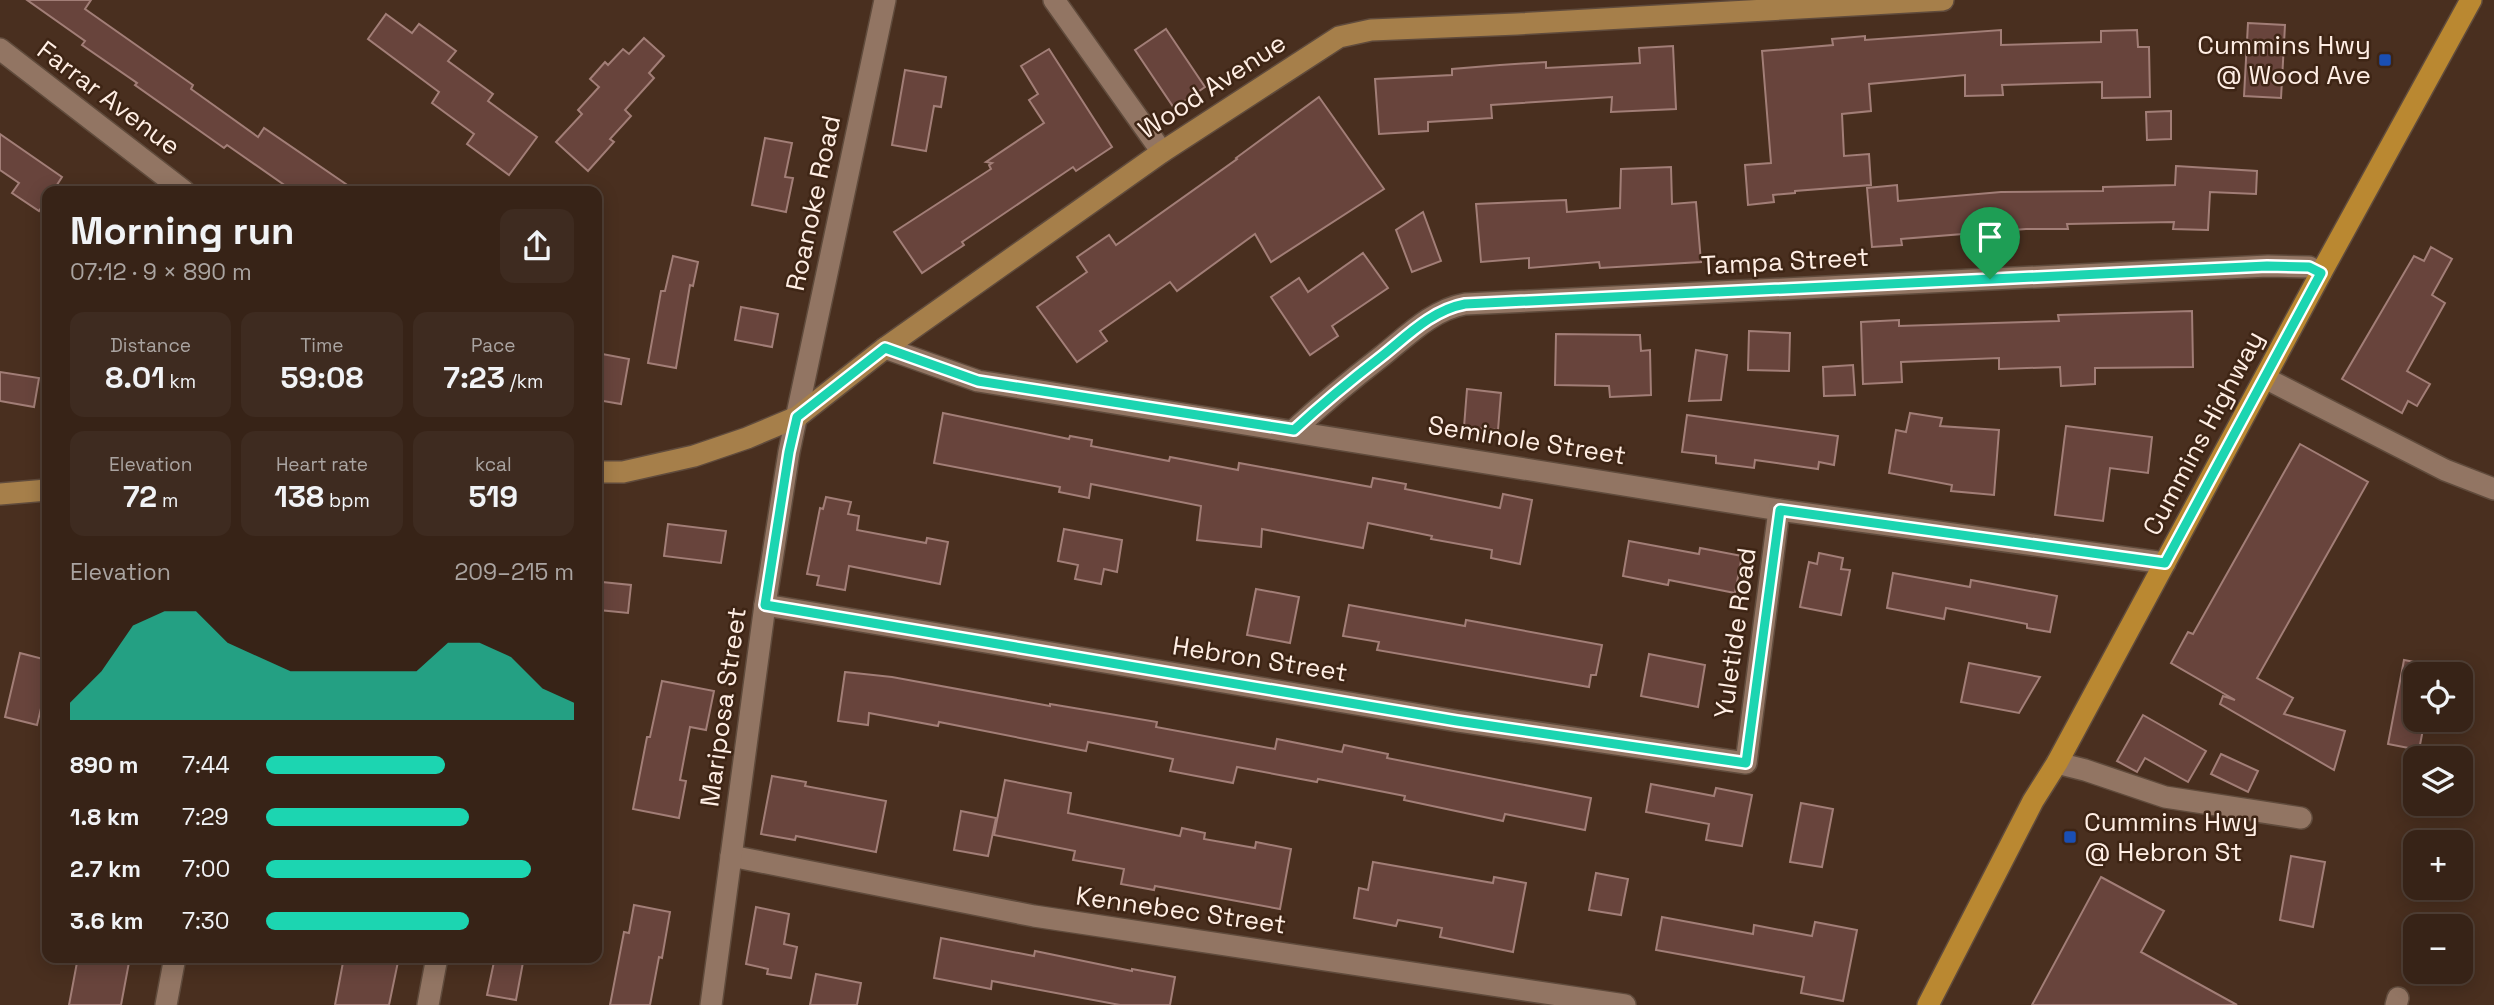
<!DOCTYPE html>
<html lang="en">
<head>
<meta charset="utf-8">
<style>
  :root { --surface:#372317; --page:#3e2b20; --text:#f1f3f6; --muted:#aaa4a1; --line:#514036; --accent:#1cd5b1 }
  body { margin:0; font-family:"Space Grotesk",sans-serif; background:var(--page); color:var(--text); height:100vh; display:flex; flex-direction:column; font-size:26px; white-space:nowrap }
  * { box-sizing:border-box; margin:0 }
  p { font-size:23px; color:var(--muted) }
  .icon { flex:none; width:38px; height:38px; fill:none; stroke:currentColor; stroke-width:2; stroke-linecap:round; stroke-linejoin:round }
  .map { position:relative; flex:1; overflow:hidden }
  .panel { position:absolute; left:42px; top:186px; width:560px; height:777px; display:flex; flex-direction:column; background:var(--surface); border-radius:14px; box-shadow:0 4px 18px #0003,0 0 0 2px var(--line) }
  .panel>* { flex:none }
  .buttons { position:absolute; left:2403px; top:662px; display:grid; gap:14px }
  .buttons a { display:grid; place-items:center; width:70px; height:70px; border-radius:14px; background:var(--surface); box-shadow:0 4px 18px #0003,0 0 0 2px var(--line); font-size:35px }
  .pin { position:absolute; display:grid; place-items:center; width:60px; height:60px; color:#fff; margin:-72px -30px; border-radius:50% 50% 50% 0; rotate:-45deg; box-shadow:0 0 7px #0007 }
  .pin .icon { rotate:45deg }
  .round { display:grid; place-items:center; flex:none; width:74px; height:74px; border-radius:14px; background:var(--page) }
  .headline { display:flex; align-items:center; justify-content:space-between; height:119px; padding:0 28px }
  h1 { font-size:38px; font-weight:700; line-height:52px }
  .figures { display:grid; grid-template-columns:repeat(3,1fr); gap:10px; height:119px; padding:7px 28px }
  .figures div { display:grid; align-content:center; border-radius:14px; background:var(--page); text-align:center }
  .figures b { font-size:30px; font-weight:700 }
  .figures small { font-size:19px; font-weight:400 }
  .figures p { font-size:19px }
  .chart { height:196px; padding:14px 28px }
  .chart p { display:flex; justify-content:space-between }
  .chart svg { width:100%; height:126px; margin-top:7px; fill:var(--accent); opacity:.7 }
  ul { padding:0 28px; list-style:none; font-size:23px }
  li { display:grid; grid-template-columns:112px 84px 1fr; align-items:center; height:52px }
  li i { height:18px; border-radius:9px; background:var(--accent) }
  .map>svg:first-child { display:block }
  .building { fill:#68443c; stroke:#a27e77; stroke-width:2 }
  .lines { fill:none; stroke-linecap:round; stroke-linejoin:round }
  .minor-casing { stroke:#604b3c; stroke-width:24 }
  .secondary-casing { stroke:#604b3c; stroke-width:24 }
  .primary-casing { stroke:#604b3c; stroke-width:24 }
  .minor { stroke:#927563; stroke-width:21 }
  .secondary { stroke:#a67f4a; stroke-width:21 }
  .primary { stroke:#ba8831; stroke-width:21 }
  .route-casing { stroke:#fff; stroke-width:14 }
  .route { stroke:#1cd5b1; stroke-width:9 }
  .transit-dot { fill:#1a4fb4; stroke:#3e2515; stroke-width:2.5 }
  .labels { text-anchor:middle; stroke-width:5; stroke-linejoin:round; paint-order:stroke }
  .poi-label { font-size:26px; fill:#ffeee4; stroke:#3e2515; text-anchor:end }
  .street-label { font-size:26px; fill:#ffeee4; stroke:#3e2515 }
</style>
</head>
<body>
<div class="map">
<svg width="2494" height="1005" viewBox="0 0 2494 1005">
  <rect width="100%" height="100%" fill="#492f1f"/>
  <g class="building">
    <path d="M27 0H91L85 9 193 85 191 89 258 137 264 128 356 191H293L227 145 224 148 135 85 137 83 82 45 85 41Z"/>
    <path d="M386 14 412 33 419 24 456 51 448 61 493 94 488 101 537 137 509 175 467 144 474 134 432 103 439 92 368 39Z"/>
    <path d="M2248 23 2285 25 2281 98 2244 96Z"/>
    <path d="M1166 29 1205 87 1174 108 1135 50Z"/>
    <path d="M2001 30V45L2101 42V31L2137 30 2138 47H2149L2150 97 2102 98V82L2002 85 2003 95 1965 96V75L1869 84 1871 111 1842 114 1844 156 1869 154 1871 185 1795 191V193L1773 195 1774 202 1748 205 1745 165 1771 163 1762 51 1833 45 1832 39 1865 36V40Z"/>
    <path d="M644 38 664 56 649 73 654 78 625 110 631 116 610 139 614 142 588 171 556 142 582 114 578 110 599 87 590 79 605 62 608 65 623 49 629 54Z"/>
    <path d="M1673 46 1676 109 1611 112 1612 97 1491 105 1492 118 1428 122V131L1379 134 1375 79 1452 75V69L1500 65 1546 62V68L1640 63 1639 48Z"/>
    <path d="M1049 49 1112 147 1076 171 1073 167 962 242 964 245 922 273 894 232 991 169 989 165 992 163 986 162 1044 123 1029 100 1038 94 1021 66Z"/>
    <path d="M905 70 946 77 941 107 934 106 926 151 892 145Z"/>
    <path d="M1319 97 1384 189 1271 262 1255 234 1177 291 1170 282 1100 331 1107 341 1077 362 1037 307 1087 272 1077 257 1109 235 1116 245 1237 159 1236 158Z"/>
    <path d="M2171 111V139L2147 140 2146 112Z"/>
    <path d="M0 134 62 177 53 191H47V199L39 211 12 193 19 183 0 170Z"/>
    <path d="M765 138 792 143 785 177 793 178 786 212 752 205Z"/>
    <path d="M2176 166 2257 171 2256 194 2210 192 2208 230 2173 229 2174 222 2067 224 2068 229H2026L1901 239 1902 245 1872 247 1867 188 1897 185 1898 201 2001 192 2103 191V187L2175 185Z"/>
    <path d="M1671 167 1672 204 1696 202 1701 262 1600 268 1599 262 1529 268V258L1481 262 1476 204 1566 200 1567 212 1620 208 1621 169Z"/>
    <path d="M1423 212 1441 261 1412 272 1396 230Z"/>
    <path d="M2431 247 2452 259 2432 295 2445 303 2407 371 2430 384 2417 406 2408 401 2402 413 2342 379 2414 256 2424 261Z"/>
    <path d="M1363 253 1388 288 1332 326 1338 336 1310 355 1271 297 1299 278 1308 292Z"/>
    <path d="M673 256 698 262 693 286 690 285 676 368 648 363 661 291H665Z"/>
    <path d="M741 307 778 314 772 347 735 340Z"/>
    <path d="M2192 311 2193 367 2095 368V384L2061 386 2060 367 1999 369V358L1901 362 1902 382 1863 384 1861 322 1899 320V326L2059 321 2058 315Z"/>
    <path d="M1749 331 1790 333 1789 371 1748 370Z"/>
    <path d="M1556 334 1640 335 1641 351 1650 350 1651 395 1610 397 1609 386 1555 385Z"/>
    <path d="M1696 350 1727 355 1721 400 1689 401Z"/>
    <path d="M597 353 629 359 621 404 597 400Z"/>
    <path d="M1853 365 1855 395 1824 396 1823 367Z"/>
    <path d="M0 372 39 378 34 407 0 401Z"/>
    <path d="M1467 389 1501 393 1498 430 1464 427Z"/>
    <path d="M943 413 1069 439 1070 436 1092 440 1091 446 1169 461 1170 457 1238 470 1239 463 1371 487 1373 478 1406 484 1405 489 1500 508 1503 494 1532 500 1520 564 1491 558 1492 550 1431 539 1432 536 1368 523 1363 548 1262 529 1261 547 1197 540 1201 506 1091 484 1089 498 1059 492 1060 487 934 463Z"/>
    <path d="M1910 413 1942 418 1940 426 1999 430 1994 495 1951 491 1952 485 1889 473 1896 430 1906 432Z"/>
    <path d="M1687 415 1838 436 1834 465 1819 462 1818 469 1755 460 1754 468 1716 463V456L1682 452Z"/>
    <path d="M2066 426 2152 437 2148 473 2110 468 2103 521 2055 515Z"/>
    <path d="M2300 444 2368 482 2257 678 2293 698 2284 714 2345 731 2334 770 2220 704 2223 696 2235 700 2171 663 2188 632 2193 634Z"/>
    <path d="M826 497 851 502 848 514 859 516 857 530 926 543 927 538 948 542 940 584 849 566 845 590 817 585 819 576 807 574 820 508 823 509Z"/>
    <path d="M668 524 726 531 721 563 664 556Z"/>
    <path d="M1064 529 1122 540 1117 572 1104 569 1101 584 1075 579 1078 565 1058 561Z"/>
    <path d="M1629 541 1699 554 1700 548 1742 556 1735 593 1669 580 1668 585 1623 576Z"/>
    <path d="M1819 553 1843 558 1841 569 1850 570 1841 615 1800 607 1809 562 1817 564Z"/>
    <path d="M1893 573 1970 587 1971 580 2057 596 2050 632 2027 628V624L1946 608 1944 619 1887 608Z"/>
    <path d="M602 582 631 585 628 613 599 610Z"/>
    <path d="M1256 589 1299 597 1290 643 1247 635Z"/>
    <path d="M1349 605 1465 626 1466 620 1602 645 1596 675H1591L1589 687 1377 650 1379 642 1343 636Z"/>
    <path d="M20 653 47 660V683L37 725 5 717Z"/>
    <path d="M1649 654 1705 665 1698 707 1641 696Z"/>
    <path d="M2404 660 2415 662V719H2425L2419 750 2388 744Z"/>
    <path d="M1969 663 2040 677 2019 713 1961 702Z"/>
    <path d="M845 672 892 677 1050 706V704L1110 714 1157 722 1156 727 1275 749 1277 739 1342 752 1344 745 1388 754 1387 758 1591 798 1585 830 1505 814 1503 821 1404 800 1405 796 1318 779 1317 782 1237 767 1233 783 1170 771 1173 759 1088 742 1086 751 939 722 938 726 869 713 868 725 838 721Z"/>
    <path d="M662 681 714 691 706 730 690 727 680 780 686 781 679 818 633 809 647 737H650Z"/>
    <path d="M2143 715 2206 751 2188 782 2145 758 2137 772 2117 761Z"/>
    <path d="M2221 754 2258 771 2248 792 2211 774Z"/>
    <path d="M772 776 806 782 805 786 886 801 876 852 796 836 795 840 761 834Z"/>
    <path d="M1005 780 1071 793 1068 813 1180 836 1182 828 1205 833 1204 839 1255 848 1256 842 1291 849 1280 909 1155 886 1154 890 1121 884 1124 869 1073 860 1075 851 994 835Z"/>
    <path d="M1651 784 1714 796 1716 788 1752 795 1742 846 1706 840 1709 824 1646 812Z"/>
    <path d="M1801 803 1833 809 1822 867 1790 862Z"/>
    <path d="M961 811 996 818 988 856 954 850Z"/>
    <path d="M2291 856 2325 862 2313 927 2280 920Z"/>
    <path d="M1373 862 1493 883 1494 877 1526 883 1513 952 1440 937 1442 928 1398 920 1396 926 1354 918 1359 888 1368 890Z"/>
    <path d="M1596 873 1628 879 1621 915 1589 910Z"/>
    <path d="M2101 877 2164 911 2141 952 2237 1005H2032Z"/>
    <path d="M634 905 670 912 662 958 659 957 650 1005H610L624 932 629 933Z"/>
    <path d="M756 907 789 914 784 944 797 947 791 978 767 974 768 969 746 964Z"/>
    <path d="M1662 917 1753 934 1754 925 1812 936 1815 922 1857 930 1843 1001 1801 993 1804 977 1656 950Z"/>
    <path d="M941 938 1034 956 1035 951 1132 971V969L1175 977 1170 1005H1120L992 981 991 989 934 978Z"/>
    <path d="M78 957H130L121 1005H69Z"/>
    <path d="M344 957H399L389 1005H335Z"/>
    <path d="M495 957H524L516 1000 487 995Z"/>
    <path d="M816 974 861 983 857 1005H810Z"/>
  </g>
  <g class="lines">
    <g class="minor-casing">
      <g id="minor">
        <path d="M1054 0 1162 152"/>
        <path d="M0 49 184 191"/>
        <path d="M885 348 978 381 1779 510 2165 563"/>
        <path d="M2265 378 2445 470 2494 489"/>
        <path d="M1294 430C1322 404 1351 380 1382 356 1407 336 1432 310 1465 304L2268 266 2309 267 2321 273"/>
        <path d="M765 605 1457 721 1746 763 1779 510"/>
        <path d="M2057 763 2085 770 2165 797 2301 818"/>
        <path d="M731 856 1034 916 1625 1005"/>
        <path d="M166 1005 175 957"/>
        <path d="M428 1005 437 957"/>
        <path d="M711 1005 765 605 789 452 885 0"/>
        <path d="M2396 1005 2398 998"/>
      </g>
    </g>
    <g class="secondary-casing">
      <g id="secondary">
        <path d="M597 472H623L694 456 747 438 797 417 885 348 1162 152 1339 37 1371 30 1517 24 1943 0"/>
        <path d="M0 494 47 490"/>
      </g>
    </g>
    <g class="primary-casing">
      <path id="primary" d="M1928 1005 2033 801 2057 763 2321 273 2471 0"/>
    </g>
    <use href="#minor" class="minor"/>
    <use href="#secondary" class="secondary"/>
    <use href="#primary" class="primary"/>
  </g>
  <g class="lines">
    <g class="route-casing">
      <path id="route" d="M2267 266 2309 267 2321 273 2165 563 1780 510 1746 763 1457 721 765 605 789 452 797 417 885 348 978 381 1294 430C1322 404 1351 380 1382 356 1407 336 1432 310 1465 304Z"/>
    </g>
    <use href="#route" class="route"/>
  </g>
  <g class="transit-dot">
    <rect x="2378" y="53" width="14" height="14" rx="3.5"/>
    <rect x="2063" y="830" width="14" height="14" rx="3.5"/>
  </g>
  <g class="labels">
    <g class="poi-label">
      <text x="2371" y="54">Cummins Hwy<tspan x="2371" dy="30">@ Wood Ave</tspan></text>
      <text x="2084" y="831" text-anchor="start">Cummins Hwy<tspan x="2084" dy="30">@ Hebron St</tspan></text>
    </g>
    <g class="street-label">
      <text transform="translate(1212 86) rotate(-33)" y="9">Wood Avenue</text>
      <text transform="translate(109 98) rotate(37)" y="9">Farrar Avenue</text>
      <text transform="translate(813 203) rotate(-78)" y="9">Roanoke Road</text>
      <text transform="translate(1785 261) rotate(-3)" y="9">Tampa Street</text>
      <text transform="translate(2203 433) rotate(-62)" y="9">Cummins Highway</text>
      <text transform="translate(1527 440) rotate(9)" y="9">Seminole Street</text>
      <text transform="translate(1735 633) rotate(-82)" y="9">Yuletide Road</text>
      <text transform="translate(1260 659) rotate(9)" y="9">Hebron Street</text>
      <text transform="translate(723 707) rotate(-82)" y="9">Mariposa Street</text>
      <text transform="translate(1181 910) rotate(8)" y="9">Kennebec Street</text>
    </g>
  </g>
</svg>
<div class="buttons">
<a><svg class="icon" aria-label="locate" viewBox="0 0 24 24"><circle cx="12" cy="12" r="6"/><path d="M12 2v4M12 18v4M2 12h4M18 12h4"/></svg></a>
<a><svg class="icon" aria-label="layers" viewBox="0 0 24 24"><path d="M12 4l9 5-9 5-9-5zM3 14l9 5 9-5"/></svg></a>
<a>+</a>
<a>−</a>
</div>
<div class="pin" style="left:1990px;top:279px;background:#1e9e55"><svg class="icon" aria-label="arrive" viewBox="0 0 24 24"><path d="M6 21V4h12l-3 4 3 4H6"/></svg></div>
<section class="panel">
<div class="headline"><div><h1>Morning run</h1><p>07:12 · 9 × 890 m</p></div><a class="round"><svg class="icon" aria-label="share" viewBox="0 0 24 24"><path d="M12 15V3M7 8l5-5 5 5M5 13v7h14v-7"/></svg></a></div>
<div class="figures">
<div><p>Distance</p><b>8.01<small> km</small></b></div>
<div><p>Time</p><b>59:08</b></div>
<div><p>Pace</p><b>7:23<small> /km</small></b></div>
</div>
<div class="figures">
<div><p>Elevation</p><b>72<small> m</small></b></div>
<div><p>Heart rate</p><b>138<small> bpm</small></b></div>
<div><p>kcal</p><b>519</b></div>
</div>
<div class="chart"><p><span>Elevation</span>209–215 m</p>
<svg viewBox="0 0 160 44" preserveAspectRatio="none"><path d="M0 44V38L10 27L20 11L30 6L40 6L50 17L60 22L70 27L80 27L90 27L100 27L110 27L120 17L130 17L140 22L150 33L160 38V44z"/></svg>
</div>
<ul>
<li><b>890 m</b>7:44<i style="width:58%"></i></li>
<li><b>1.8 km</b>7:29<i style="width:66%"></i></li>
<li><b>2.7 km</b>7:00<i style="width:86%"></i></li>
<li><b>3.6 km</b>7:30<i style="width:66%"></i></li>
</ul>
</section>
</div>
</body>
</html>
